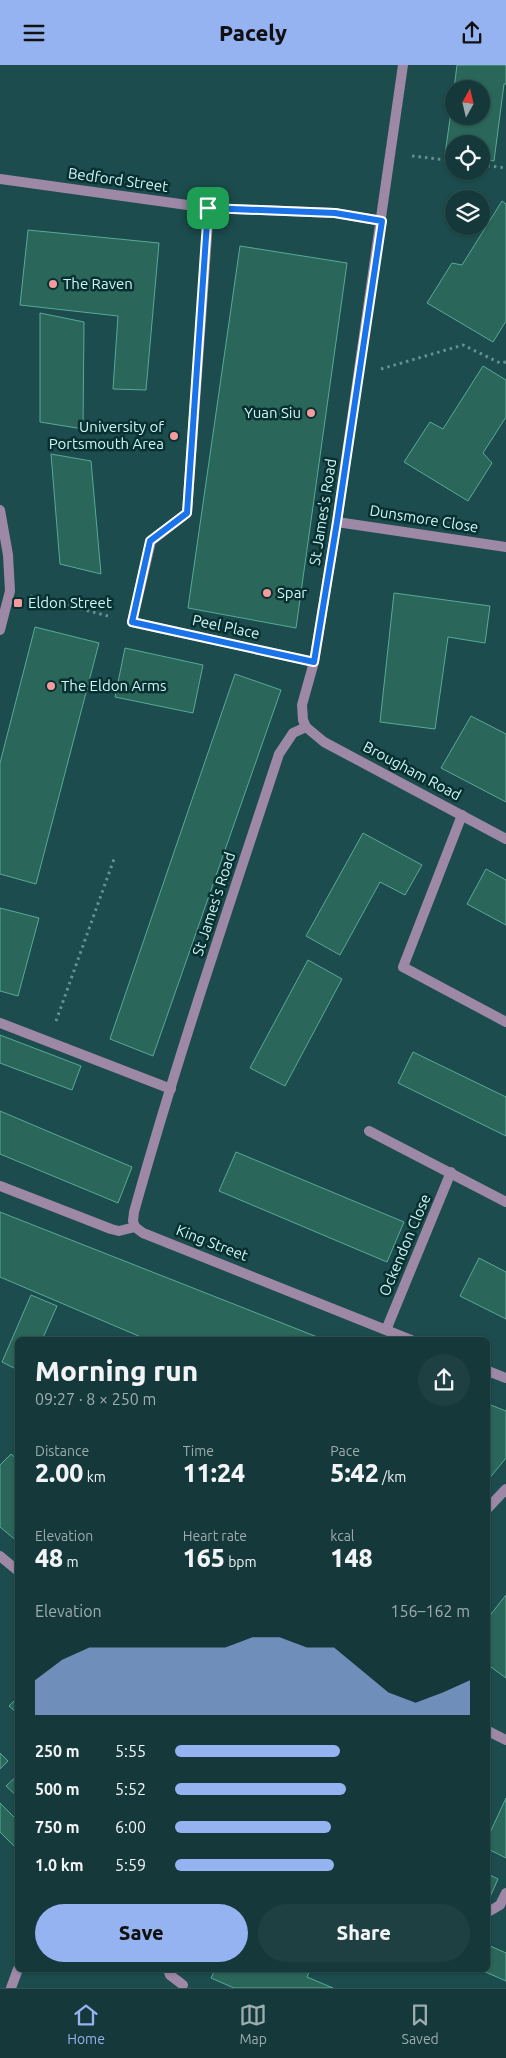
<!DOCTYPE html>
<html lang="en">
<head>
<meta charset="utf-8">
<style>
  :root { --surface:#15393a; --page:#1e4042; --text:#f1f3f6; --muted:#9dacaf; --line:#345354; --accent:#95b2f1 }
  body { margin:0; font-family:Ubuntu,sans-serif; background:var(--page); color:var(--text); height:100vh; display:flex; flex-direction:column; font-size:19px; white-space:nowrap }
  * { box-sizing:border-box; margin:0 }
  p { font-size:16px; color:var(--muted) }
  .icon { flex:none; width:28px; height:28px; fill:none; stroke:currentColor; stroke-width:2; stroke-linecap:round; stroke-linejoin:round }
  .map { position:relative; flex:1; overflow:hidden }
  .sheet { position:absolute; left:15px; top:1272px; width:475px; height:635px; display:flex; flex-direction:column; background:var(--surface); border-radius:8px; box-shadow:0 1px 4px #0004,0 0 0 1px var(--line) }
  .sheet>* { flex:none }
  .needle { width:32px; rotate:8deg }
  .fabs { position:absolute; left:445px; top:15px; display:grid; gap:10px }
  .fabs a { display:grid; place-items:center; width:45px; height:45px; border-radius:50%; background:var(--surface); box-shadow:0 1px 4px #0004,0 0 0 1px var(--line); font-size:25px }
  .pin { position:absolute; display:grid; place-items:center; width:42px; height:42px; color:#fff; margin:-21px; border-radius:10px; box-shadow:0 2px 8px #0006 }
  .round { display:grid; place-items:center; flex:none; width:52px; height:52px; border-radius:26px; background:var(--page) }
  .head { display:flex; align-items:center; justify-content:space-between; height:85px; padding:0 20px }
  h1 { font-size:28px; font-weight:800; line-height:38px }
  .figures { display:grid; grid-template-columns:repeat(3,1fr); gap:8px; height:85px; padding:5px 20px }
  .figures div { display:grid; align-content:center }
  .figures b { font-size:25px; font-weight:800 }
  .figures small { font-size:14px; font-weight:400 }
  .figures p { font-size:14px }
  .chart { height:140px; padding:10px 20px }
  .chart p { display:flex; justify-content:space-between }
  .chart svg { width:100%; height:90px; margin-top:5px; fill:var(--accent); opacity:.7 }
  .cta { display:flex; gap:10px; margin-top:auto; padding:10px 20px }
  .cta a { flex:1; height:58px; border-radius:30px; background:var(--accent); color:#111; font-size:20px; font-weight:800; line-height:58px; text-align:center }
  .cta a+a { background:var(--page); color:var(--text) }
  ul { padding:0 20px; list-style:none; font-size:16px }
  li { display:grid; grid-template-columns:80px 60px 1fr; align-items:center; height:38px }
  li i { height:12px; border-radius:6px; background:var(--accent) }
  header { display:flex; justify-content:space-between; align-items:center; height:65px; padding:0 20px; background:var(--accent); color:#111; font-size:22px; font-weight:800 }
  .menu { display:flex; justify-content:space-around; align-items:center; height:70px; border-top:1px solid var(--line); background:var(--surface); font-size:14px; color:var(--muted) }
  .menu a { display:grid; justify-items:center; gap:2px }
  .menu .current { color:var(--accent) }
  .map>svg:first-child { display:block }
  .building { fill:#2a6659; stroke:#58aa98 }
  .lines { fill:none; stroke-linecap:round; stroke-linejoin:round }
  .path { stroke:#649293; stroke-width:3; stroke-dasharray:2.5 4; stroke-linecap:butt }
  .lane { stroke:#9d88a5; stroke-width:10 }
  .street { stroke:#9d88a5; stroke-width:10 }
  .route-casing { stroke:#fff; stroke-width:10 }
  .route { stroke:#1a73e8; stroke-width:6 }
  .poi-dot { fill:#f59b9e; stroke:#093031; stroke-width:2 }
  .labels { text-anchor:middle; stroke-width:5; stroke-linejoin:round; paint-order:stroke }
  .street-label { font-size:15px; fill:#cdf6f7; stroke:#093031 }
  .poi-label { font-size:15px; fill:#cdf6f7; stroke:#093031; text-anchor:start }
</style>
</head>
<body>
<header><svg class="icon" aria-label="menu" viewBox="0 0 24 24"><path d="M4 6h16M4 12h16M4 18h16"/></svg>Pacely<svg class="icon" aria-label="share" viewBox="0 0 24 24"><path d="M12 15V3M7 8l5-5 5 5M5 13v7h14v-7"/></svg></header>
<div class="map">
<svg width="506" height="1923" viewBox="0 0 506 1923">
  <rect width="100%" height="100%" fill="#1c4c4d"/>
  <g class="building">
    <path d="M457 0H506V19H504L494 96 481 94V79H454V90L445 89 454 26V51H481V24H454Z"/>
    <path d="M502 136 506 139V256L493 277 427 238 452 198 462 200Z"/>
    <path d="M28 165 159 178 146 325 113 324 118 251 20 240Z"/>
    <path d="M240 181 347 198 296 563 188 543Z"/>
    <path d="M40 248 84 257 83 364 40 357Z"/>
    <path d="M483 301 506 315V352L483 388 492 398 468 436 404 397 430 357 443 364Z"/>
    <path d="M51 389 91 396 101 509 60 499Z"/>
    <path d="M394 528 490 541 485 578 448 572 435 664 380 657Z"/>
    <path d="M35 562 99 578 36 819 0 809V698Z"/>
    <path d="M125 583 203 600 193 648 115 632Z"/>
    <path d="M235 609 281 625 153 991 110 974Z"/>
    <path d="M471 651 506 669V737L441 703Z"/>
    <path d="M363 768 422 800 405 830 380 817 340 890 306 871Z"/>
    <path d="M486 804 506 815V860L467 839Z"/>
    <path d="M0 843 39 853 18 931 0 926Z"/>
    <path d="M308 895 342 914 285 1021 250 1003Z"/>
    <path d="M0 970 81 1001 72 1025 0 998Z"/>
    <path d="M413 987 506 1032V1071L398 1018Z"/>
    <path d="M0 1046 132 1102 118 1138 0 1089Z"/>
    <path d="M236 1087 404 1157 387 1197 219 1126Z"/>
    <path d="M0 1147 325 1275H148L0 1212Z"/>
    <path d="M479 1193 506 1207V1254L460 1231Z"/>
    <path d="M31 1230 57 1241 42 1275H18V1305L2 1297Z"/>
    <path d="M488 1339 506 1346V1393L488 1415Z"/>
    <path d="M11 1389 18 1395V1477L0 1462V1400Z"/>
    <path d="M506 1530V1613L488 1600V1553Z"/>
    <path d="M18 1632V1649L9 1641Z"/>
    <path d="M0 1688 8 1696 0 1704Z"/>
    <path d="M18 1710V1732L6 1721Z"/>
    <path d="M506 1733V1793L488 1784V1772Z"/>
    <path d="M0 1738 18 1756V1785L0 1767Z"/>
    <path d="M488 1809 498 1814 489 1834 488 1833Z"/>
    <path d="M488 1880 506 1888V1916L481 1905H488Z"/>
    <path d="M215 1905H310L307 1912 333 1923H234L211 1913Z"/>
  </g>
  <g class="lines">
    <g class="path">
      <path d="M412 91 454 96"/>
      <path d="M481 100 506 103"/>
      <path d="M381 304 463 280 500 298 506 297"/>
      <path d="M30 531 112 552"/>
      <path d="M56 956 114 794"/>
    </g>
    <g class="lane">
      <path d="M132 557 151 476 187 448 209 143"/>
      <path d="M462 750 403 902 506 957"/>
      <path d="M0 958 171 1024"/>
      <path d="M488 1847 500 1840 506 1828"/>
      <path d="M168 1905 170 1910 183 1920"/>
    </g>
    <g class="street">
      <path d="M403 0 337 457 314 597 302 640 303 655 306 662 324 677 506 774"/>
      <path d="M0 114 209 143 335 148 382 156"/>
      <path d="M0 445 8 490 10 526 0 565"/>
      <path d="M337 457 506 482"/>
      <path d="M132 557 314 597"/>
      <path d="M369 1066 506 1137"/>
      <path d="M0 1121 111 1164 119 1166 135 1162"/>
      <path d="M135 1162 133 1156 134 1147C177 993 229 841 279 689L293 668 306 662"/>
      <path d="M135 1162 143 1168 411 1275"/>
      <path d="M386 1265 451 1107"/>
      <path d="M488 1306 506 1313"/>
      <path d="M488 1443 506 1424"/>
      <path d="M0 1491 18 1506"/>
      <path d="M488 1666 506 1675"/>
      <path d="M11 1923 18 1904"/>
    </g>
  </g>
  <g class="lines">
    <g class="route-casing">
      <path id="route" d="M208 143 335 148 382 156 337 457 314 597 132 557 150 476 187 448Z"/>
    </g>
    <use href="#route" class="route"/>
  </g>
  <g class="poi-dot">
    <circle cx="53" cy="219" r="5"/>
    <circle cx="311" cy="348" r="5"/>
    <circle cx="174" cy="371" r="5"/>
    <circle cx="267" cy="528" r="5"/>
    <rect x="13" y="533" width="10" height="10" rx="2.5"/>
    <circle cx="51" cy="621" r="5"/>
  </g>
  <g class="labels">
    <g class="street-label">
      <text transform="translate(118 115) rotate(8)" y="5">Bedford Street</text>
      <text transform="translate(323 447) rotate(-81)" y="5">St James's Road</text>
      <text transform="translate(424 454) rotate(9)" y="5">Dunsmore Close</text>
      <text transform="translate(226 562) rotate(12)" y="5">Peel Place</text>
      <text transform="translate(412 706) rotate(28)" y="5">Brougham Road</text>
      <text transform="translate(214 839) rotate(-72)" y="5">St James's Road</text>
      <text transform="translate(212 1178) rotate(21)" y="5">King Street</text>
      <text transform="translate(405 1180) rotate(-67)" y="5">Ockendon Close</text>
    </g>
    <g class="poi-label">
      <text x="63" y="224">The Raven</text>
      <text x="301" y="353" text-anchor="end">Yuan Siu</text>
      <text x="164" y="367" text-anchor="end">University of<tspan x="164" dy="17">Portsmouth Area</tspan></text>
      <text x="277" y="533">Spar</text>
      <text x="28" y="543">Eldon Street</text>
      <text x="61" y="626">The Eldon Arms</text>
    </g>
  </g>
</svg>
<div class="fabs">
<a><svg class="needle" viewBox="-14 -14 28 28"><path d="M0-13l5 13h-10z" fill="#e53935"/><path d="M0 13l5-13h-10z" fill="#9dacaf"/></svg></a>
<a><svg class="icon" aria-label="locate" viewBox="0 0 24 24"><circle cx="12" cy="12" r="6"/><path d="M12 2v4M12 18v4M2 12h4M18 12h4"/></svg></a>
<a><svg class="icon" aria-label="layers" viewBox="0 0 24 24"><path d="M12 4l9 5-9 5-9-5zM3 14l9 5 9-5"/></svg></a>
</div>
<div class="pin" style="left:208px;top:143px;background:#1e9e55"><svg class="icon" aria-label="arrive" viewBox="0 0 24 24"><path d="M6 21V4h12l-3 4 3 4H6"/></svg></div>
<section class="sheet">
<div class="head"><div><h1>Morning run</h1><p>09:27 · 8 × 250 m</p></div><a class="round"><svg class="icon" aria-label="share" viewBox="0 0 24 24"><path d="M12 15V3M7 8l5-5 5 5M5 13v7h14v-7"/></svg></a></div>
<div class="figures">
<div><p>Distance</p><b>2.00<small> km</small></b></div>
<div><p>Time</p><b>11:24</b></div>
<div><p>Pace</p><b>5:42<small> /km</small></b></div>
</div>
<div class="figures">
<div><p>Elevation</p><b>48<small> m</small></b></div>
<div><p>Heart rate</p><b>165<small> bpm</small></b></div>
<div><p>kcal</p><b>148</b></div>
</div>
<div class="chart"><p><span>Elevation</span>156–162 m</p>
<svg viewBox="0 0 160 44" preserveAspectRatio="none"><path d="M0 44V27L10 17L20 11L30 11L40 11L50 11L60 11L70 11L80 6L90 6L100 11L110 11L120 22L130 33L140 38L150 33L160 27V44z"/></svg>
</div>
<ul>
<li><b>250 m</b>5:55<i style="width:56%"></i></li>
<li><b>500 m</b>5:52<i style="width:58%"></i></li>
<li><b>750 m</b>6:00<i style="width:53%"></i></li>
<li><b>1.0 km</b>5:59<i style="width:54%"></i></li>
</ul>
<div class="cta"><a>Save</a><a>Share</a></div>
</section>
</div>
<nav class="menu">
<a class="current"><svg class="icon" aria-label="home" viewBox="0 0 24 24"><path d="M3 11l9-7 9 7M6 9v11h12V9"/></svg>Home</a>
<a><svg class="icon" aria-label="map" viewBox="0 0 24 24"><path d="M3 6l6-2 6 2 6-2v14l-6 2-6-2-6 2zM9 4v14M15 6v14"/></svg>Map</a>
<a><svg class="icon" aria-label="saved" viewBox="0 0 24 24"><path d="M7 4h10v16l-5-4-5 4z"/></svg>Saved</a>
</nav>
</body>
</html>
